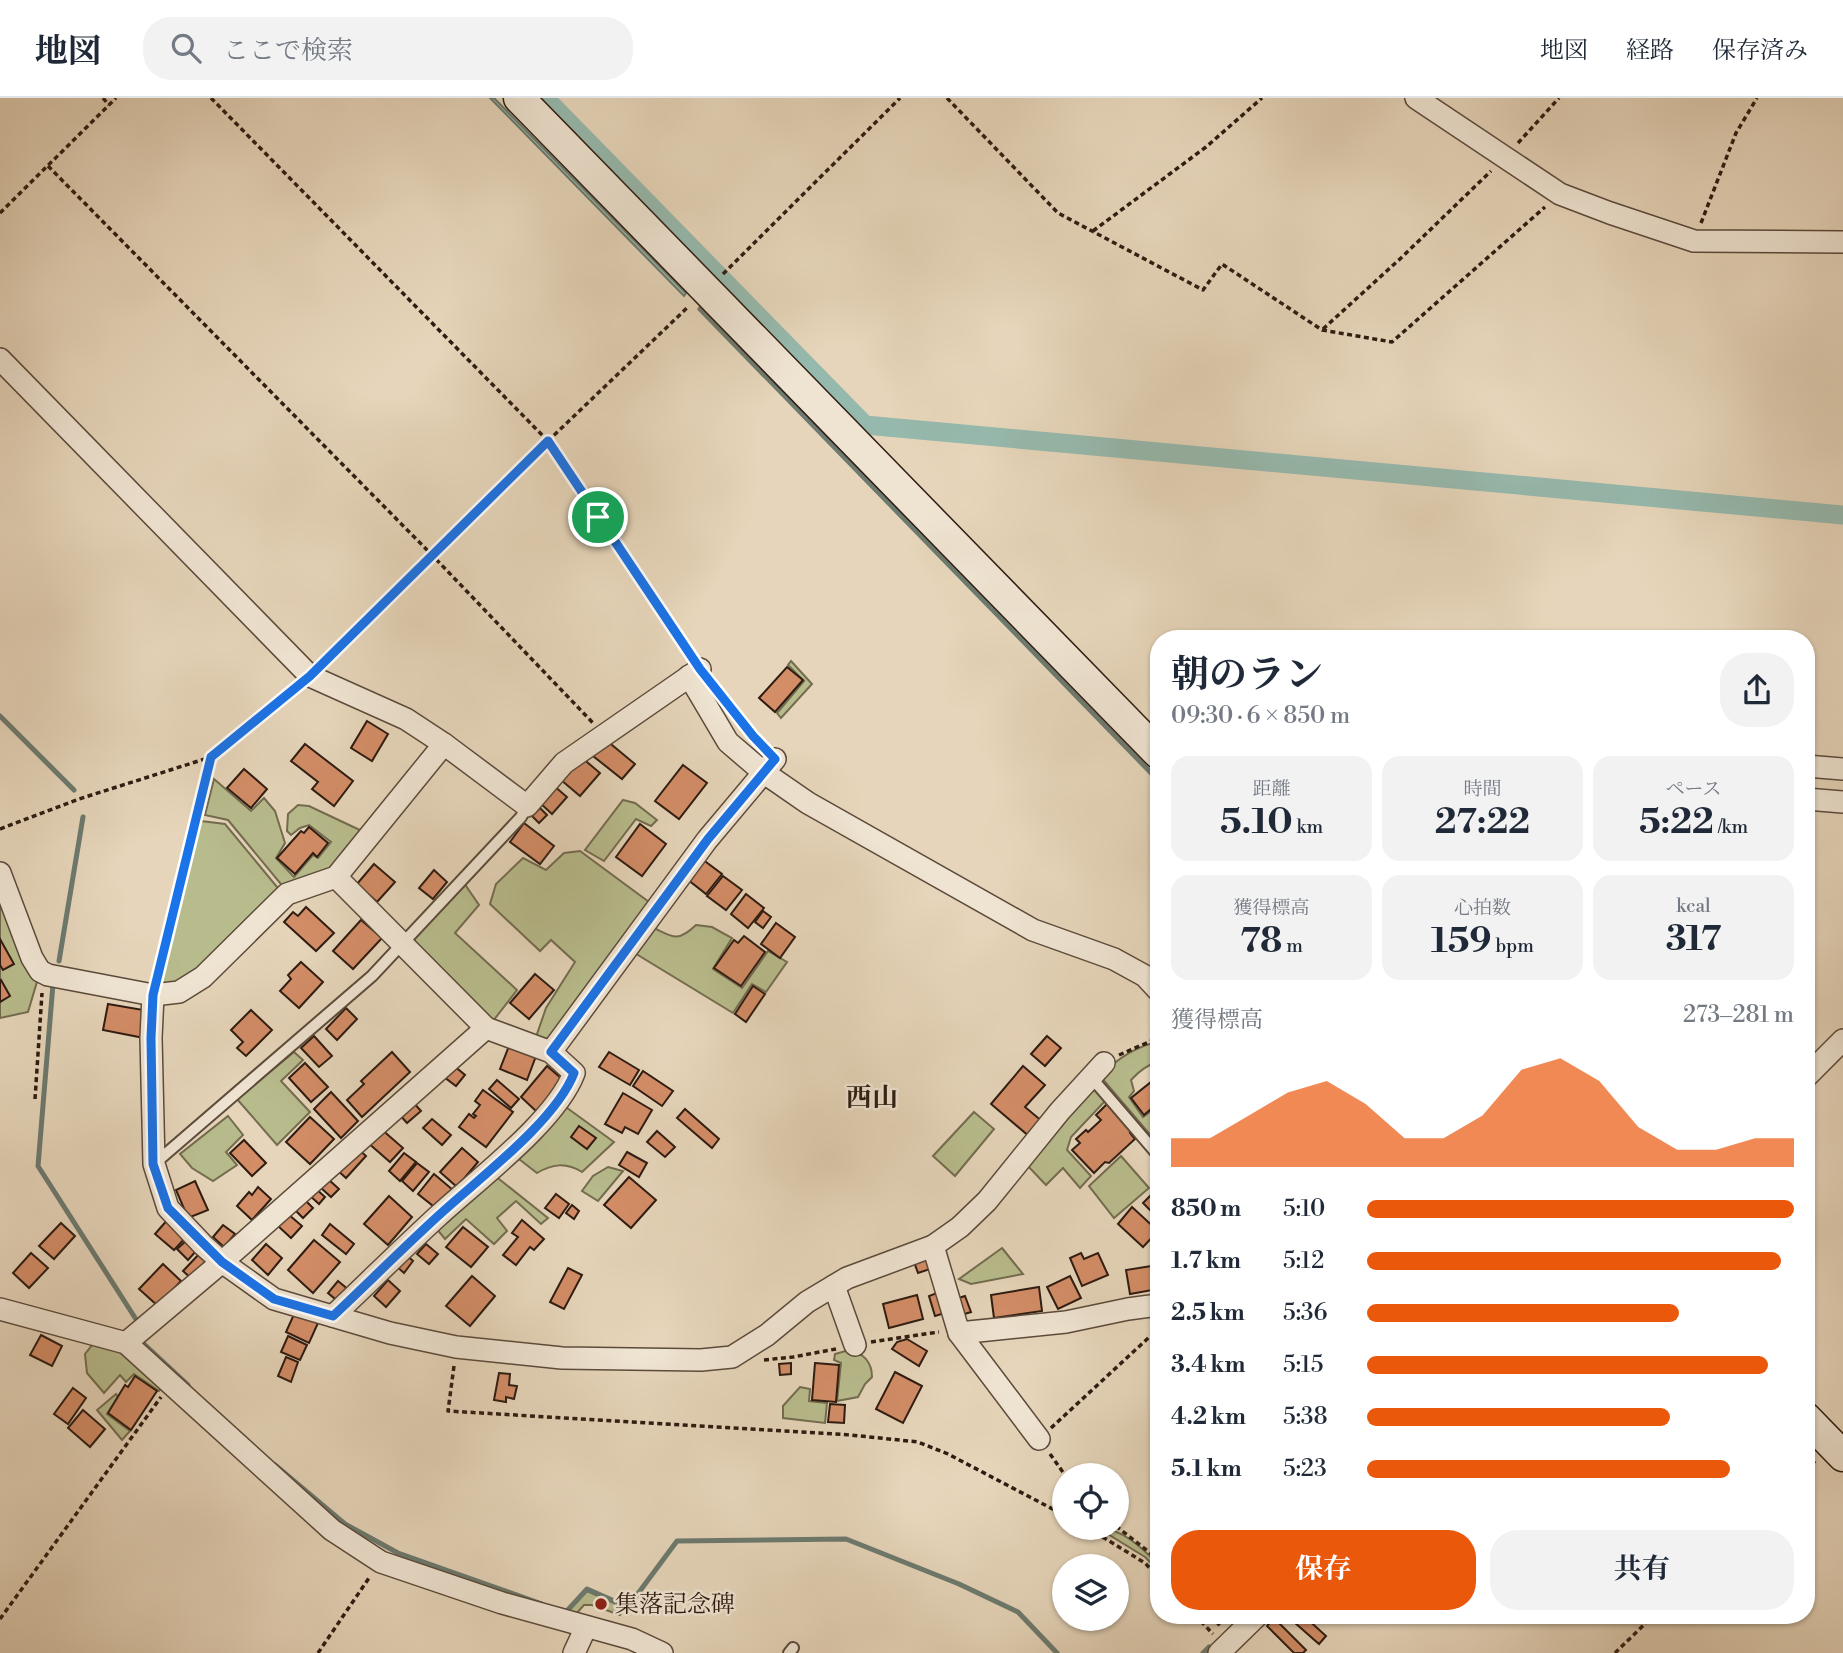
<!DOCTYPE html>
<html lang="ja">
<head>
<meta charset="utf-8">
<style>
  :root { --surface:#fff; --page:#f2f2f3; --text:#1f2937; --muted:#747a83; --line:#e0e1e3; --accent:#ea580c }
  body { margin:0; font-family:"Libre Bodoni","Noto Serif JP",serif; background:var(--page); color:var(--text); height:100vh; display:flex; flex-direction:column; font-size:26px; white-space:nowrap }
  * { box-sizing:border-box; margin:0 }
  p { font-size:23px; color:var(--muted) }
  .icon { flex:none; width:38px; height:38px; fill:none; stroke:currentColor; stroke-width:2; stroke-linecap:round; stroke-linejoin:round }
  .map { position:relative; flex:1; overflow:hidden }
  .side { position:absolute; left:1150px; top:532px; width:665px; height:994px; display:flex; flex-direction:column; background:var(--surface); border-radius:28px; box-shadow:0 2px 5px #0004 }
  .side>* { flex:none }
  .tools { position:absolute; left:1052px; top:1365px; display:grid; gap:14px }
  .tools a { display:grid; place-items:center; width:77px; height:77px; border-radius:50%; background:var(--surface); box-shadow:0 2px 5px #0004; font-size:35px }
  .pin { position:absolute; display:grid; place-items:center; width:60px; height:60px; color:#fff; margin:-30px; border:4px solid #fff; border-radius:50%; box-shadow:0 2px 7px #0007 }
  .round { display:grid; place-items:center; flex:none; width:74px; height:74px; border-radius:28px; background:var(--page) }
  .headline { display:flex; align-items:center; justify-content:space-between; height:119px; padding:0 21px }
  h1 { font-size:38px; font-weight:700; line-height:52px }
  .metrics { display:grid; grid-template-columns:repeat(3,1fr); gap:10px; height:119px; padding:7px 21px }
  .metrics div { display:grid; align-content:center; border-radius:18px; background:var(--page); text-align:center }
  .metrics b { font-size:35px; font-weight:700 }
  .metrics small { font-size:19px; font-weight:400 }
  .metrics p { font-size:19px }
  .chart { height:196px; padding:14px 21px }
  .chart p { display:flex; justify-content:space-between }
  .chart svg { width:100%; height:126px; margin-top:7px; fill:var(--accent); opacity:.7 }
  .cta { display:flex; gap:14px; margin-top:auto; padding:14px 21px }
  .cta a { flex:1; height:80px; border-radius:28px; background:var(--accent); color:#fff; font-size:28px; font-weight:700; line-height:80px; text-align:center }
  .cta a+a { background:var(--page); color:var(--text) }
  ul { padding:0 21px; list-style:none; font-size:23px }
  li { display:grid; grid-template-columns:112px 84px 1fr; align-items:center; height:52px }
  li i { height:18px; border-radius:9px; background:var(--accent) }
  header { display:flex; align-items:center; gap:42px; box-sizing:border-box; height:98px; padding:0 35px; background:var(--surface); border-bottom:2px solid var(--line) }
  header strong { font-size:33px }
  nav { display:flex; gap:38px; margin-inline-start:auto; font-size:24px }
  .search { width:490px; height:63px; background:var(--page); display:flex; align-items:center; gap:18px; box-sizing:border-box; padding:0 24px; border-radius:28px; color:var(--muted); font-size:26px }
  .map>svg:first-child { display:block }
  .green { fill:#b8bc8d; stroke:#736c4f; stroke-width:2 }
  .water { fill:#96b9ad; stroke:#6c7a6f; stroke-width:2 }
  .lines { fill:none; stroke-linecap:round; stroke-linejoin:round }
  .stream { stroke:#6c7a6f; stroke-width:5 }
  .canal { stroke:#96b9ad; stroke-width:19 }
  .building { fill:#d38d67; stroke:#2e1b11; stroke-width:2 }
  .lane-casing { stroke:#5c4a3b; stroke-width:14 }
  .street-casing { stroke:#5c4a3b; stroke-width:24 }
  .secondary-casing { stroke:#2e1b11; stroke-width:33 }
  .path { stroke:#2e1b11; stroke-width:3.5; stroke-dasharray:5 3.5; stroke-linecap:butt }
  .lane { stroke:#efe4d2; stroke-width:10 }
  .street { stroke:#efe4d2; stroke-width:21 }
  .secondary { stroke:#efe4d2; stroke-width:30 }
  .route-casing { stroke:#fff; stroke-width:14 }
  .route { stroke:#1a73e8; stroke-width:9 }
  .poi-dot { fill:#8f2418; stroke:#efe4d2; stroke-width:2.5 }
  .labels { text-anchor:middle; stroke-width:5; stroke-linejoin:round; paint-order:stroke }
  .poi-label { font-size:24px; fill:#2e1b11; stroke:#efe4d2; text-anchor:start }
  .neighbourhood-label { font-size:26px; font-weight:bold; fill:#2e1b11; stroke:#efe4d2 }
</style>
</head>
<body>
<header>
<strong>地図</strong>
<div class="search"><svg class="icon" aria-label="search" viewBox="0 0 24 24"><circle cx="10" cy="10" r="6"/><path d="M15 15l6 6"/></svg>ここで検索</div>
<nav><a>地図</a><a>経路</a><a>保存済み</a></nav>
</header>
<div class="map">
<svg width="1843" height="1555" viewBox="0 0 1843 1555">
  <rect width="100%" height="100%" fill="#e6d5ba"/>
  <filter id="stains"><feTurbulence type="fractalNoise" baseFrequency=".00286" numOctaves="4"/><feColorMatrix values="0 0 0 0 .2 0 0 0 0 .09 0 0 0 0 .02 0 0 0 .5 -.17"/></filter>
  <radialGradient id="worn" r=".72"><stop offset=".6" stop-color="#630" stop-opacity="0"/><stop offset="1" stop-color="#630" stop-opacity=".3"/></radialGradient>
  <g class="green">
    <path d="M791 563 812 586 781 620 777 615 804 583 788 567Z"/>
    <path d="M214 681 251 713 264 700 275 713 285 745 276 760 294 779 313 757 318 760 331 744 309 727 300 730 291 737 287 733 288 716 298 707 309 708 364 734 335 773 285 791 228 722 205 717Z"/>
    <path d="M623 702 635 705 657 722 651 728 636 721 604 763 585 752Z"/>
    <path d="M201 723 225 726 282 795 201 876 158 893Z"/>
    <path d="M580 753 649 804 551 946 536 939 546 910 575 864 551 842 540 853 490 806 496 786 523 760 546 772 564 755Z"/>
    <path d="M464 785 479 807 455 835 517 892 493 923 409 843Z"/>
    <path d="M0 792 39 877 28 914 0 920Z"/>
    <path d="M696 827 712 829 732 840 713 871 742 890 768 853 787 864 766 894 752 886 733 915 633 854 652 829C673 839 677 845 696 827Z"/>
    <path d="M1158 944V963C1147 968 1140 972 1131 982L1134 993 1129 999 1143 1019 1158 1008V1046L1100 978C1116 962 1136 948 1158 944Z"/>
    <path d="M294 954 303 962 281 983 310 1014 277 1047 237 1001Z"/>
    <path d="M1092 985 1106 1002 1071 1039 1067 1052 1091 1078 1080 1090 1063 1070 1046 1087 1025 1065Z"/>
    <path d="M563 1007 614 1044 582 1074C566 1064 552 1066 537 1075L515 1058Z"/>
    <path d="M974 1014 994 1031 955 1078 933 1058Z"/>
    <path d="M228 1018 243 1037 226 1054 237 1067 213 1083 192 1070 180 1056Z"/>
    <path d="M1121 1058 1149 1090 1114 1120 1089 1088Z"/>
    <path d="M608 1069 623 1073 598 1103 582 1093 593 1078Z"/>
    <path d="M494 1077 548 1120 541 1126 516 1103 497 1120 507 1133 494 1146 466 1121 445 1141 436 1130Z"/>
    <path d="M1002 1150 1023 1176 971 1186 959 1181Z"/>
    <path d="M96 1242 124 1248 165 1286 159 1293 134 1276 126 1284 120 1277 104 1295 87 1275 85 1256Z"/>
    <path d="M849 1252C863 1255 872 1264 872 1279L865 1286 858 1299 837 1303 841 1265 834 1262 835 1256Z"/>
    <path d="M800 1289 810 1291 809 1303 827 1305 825 1325 783 1320V1308Z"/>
    <path d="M116 1296 118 1299 107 1316 130 1333 122 1342 97 1312Z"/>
    <path d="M1098 1430C1122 1430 1142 1450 1158 1466V1472L1145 1459Z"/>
    <path d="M587 1493 623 1509 620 1517 592 1507H584L576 1516H565Z"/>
  </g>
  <path class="water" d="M490 0H494L686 195 684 198Z"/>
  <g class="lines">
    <g class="stream">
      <path d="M700 211 1158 682"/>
      <path d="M0 618 74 692"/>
      <path d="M59 863 83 719"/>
      <path d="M53 886 38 1068 139 1226"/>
      <path d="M144 1246 188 1287"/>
      <path d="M275 1367 345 1426 398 1455 542 1506"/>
      <path d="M562 1512 566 1514 587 1491 628 1509 677 1443 846 1441 959 1486 1018 1514 1057 1555"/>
      <path d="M1203 1555 1209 1549"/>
    </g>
    <path class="canal" d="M545 0 865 327 1843 417"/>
  </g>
  <g class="building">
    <path d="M787 569 803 582 775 614 759 600Z"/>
    <path d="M367 623 388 636 372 663 351 650Z"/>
    <path d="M606 642 635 666 622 681 593 658Z"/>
    <path d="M305 646 353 683 334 708 312 691 318 684 291 663Z"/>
    <path d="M581 659 600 675 580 698 561 682Z"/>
    <path d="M683 667 707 685 679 721 655 703Z"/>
    <path d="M244 671 267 691 251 710 227 690Z"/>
    <path d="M553 687 567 699 552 716 539 704Z"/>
    <path d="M540 710 547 717 539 725 532 718Z"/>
    <path d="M524 725 554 748 540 766 510 744Z"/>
    <path d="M640 726 666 746 642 778 616 759Z"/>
    <path d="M309 729 328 745 317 759 313 755 295 776 277 760 301 733 304 735Z"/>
    <path d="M702 761 722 776 706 796 687 781Z"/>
    <path d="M374 766 395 784 377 804 357 786Z"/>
    <path d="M434 772 447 784 433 801 419 790Z"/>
    <path d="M723 778 742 792 726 812 707 798Z"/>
    <path d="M746 796 764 810 748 830 731 816Z"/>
    <path d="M306 809 334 835 316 853 284 824 293 814 298 818Z"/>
    <path d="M763 813 771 819 763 830 755 824Z"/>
    <path d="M361 822 382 840 353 871 333 853Z"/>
    <path d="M776 825 795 839 780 860 761 846Z"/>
    <path d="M744 838 765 854 741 888 714 870 734 842 738 845Z"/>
    <path d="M0 841 14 866 3 872 0 867Z"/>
    <path d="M301 864 323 884 299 910 280 893 291 881 288 877Z"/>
    <path d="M535 876 554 892 529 921 510 905Z"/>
    <path d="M1 882 10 898 0 904V883Z"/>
    <path d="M753 888 765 896 746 924 735 916Z"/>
    <path d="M108 906 149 913 144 940 103 932Z"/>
    <path d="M346 910 357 921 337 942 326 931Z"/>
    <path d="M251 912 272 932 246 958 237 950 243 944 231 932Z"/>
    <path d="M314 938 332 958 319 969 301 950Z"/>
    <path d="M1047 938 1061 950 1045 968 1031 956Z"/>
    <path d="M509 948 536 958 527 982 500 971Z"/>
    <path d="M392 954 410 974 362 1019 347 1002 364 986 361 983Z"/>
    <path d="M609 954 639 972 630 987 599 969Z"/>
    <path d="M305 965 328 989 311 1004 289 980Z"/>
    <path d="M453 967 465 977 456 988 444 979Z"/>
    <path d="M547 968 562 981 537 1014 521 999Z"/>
    <path d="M1023 968 1045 987 1025 1009 1043 1024 1030 1039 991 1006Z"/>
    <path d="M643 973 673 993 662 1008 633 988Z"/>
    <path d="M497 982 519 1001 511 1010 489 991Z"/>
    <path d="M1151 984 1158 993V1005L1144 1017 1131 1000Z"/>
    <path d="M483 992 513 1014 486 1049 459 1029 469 1016 474 1020 476 1018 473 1016 480 1007 475 1003Z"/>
    <path d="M331 994 358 1023 341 1040 314 1011Z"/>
    <path d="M623 995 652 1012 638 1036 625 1029 622 1035 605 1026Z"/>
    <path d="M413 1004 421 1013 407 1025 399 1016Z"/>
    <path d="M1108 1005 1134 1032 1130 1035 1135 1041 1109 1065 1105 1064 1094 1075 1072 1052 1080 1045 1076 1041 1086 1032 1088 1034 1101 1022 1096 1017Z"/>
    <path d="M685 1011 719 1041 712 1050 677 1020Z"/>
    <path d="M310 1019 334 1041 310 1066 286 1044Z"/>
    <path d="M432 1021 451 1037 442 1047 423 1030Z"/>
    <path d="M579 1028 596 1040 587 1051 571 1039Z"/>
    <path d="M380 1030 403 1050 390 1064 367 1044Z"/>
    <path d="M657 1033 675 1049 665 1059 647 1044Z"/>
    <path d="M244 1042 266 1065 252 1078 230 1055Z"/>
    <path d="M356 1049 366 1058 346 1080 336 1071Z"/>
    <path d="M462 1050 478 1064 457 1089 440 1074Z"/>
    <path d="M627 1054 647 1065 639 1079 619 1067Z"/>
    <path d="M404 1055 416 1064 400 1083 389 1073Z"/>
    <path d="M417 1065 429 1074 413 1093 402 1083Z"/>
    <path d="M434 1076 453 1092 437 1111 418 1096Z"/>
    <path d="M629 1079 656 1102 631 1130 604 1107Z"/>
    <path d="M328 1081 339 1091 331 1099 321 1090Z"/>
    <path d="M195 1083 208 1112 188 1120 176 1092Z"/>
    <path d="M258 1089 271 1101 252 1122 237 1108 249 1094 252 1097Z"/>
    <path d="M314 1089 325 1099 319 1106 308 1096Z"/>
    <path d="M1158 1090V1120L1143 1105Z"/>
    <path d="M556 1096 569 1106 559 1120 545 1110Z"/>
    <path d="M301 1098 313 1110 303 1120 291 1108Z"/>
    <path d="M389 1098 412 1119 388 1147 364 1126Z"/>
    <path d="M572 1107 579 1113 574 1121 566 1115Z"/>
    <path d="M1132 1109 1158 1133 1143 1149 1118 1126Z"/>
    <path d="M288 1116 302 1128 291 1140 278 1128Z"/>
    <path d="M169 1120 188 1137 174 1152 155 1136Z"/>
    <path d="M522 1122 544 1141 534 1152 530 1149 516 1167 503 1157 518 1139 512 1135Z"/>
    <path d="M61 1125 75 1138 54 1161 39 1148Z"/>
    <path d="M330 1126 354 1146 346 1156 322 1137Z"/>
    <path d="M223 1127 235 1136 224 1149 213 1139Z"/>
    <path d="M463 1129 488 1149 471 1169 446 1149Z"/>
    <path d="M187 1142 197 1152 188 1162 177 1151Z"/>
    <path d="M314 1142 340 1164 313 1195 288 1172Z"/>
    <path d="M266 1146 282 1160 268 1177 252 1162Z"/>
    <path d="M426 1146 438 1156 429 1166 417 1156Z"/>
    <path d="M201 1154 211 1163 193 1182 183 1173Z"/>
    <path d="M31 1155 48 1170 29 1190 13 1175Z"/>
    <path d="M1081 1155 1084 1161 1098 1155 1108 1177 1082 1188 1070 1160Z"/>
    <path d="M405 1156 413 1163 404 1175 395 1167Z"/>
    <path d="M926 1160 930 1171 918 1175 914 1164Z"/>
    <path d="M163 1166 181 1183 158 1208 139 1191Z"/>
    <path d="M1158 1167V1191L1130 1196 1126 1172Z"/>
    <path d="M568 1170 582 1177 564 1211 550 1204Z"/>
    <path d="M472 1178 495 1198 470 1228 446 1208Z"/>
    <path d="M1070 1178 1081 1200 1058 1211 1047 1189Z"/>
    <path d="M388 1182 400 1193 386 1209 374 1198Z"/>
    <path d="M338 1183 350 1193 340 1205 328 1195Z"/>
    <path d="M1039 1189 1042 1213 994 1220 991 1197Z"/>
    <path d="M942 1193 948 1214 935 1218 929 1198Z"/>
    <path d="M917 1197 923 1221 889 1230 883 1206Z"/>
    <path d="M965 1198 971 1214 958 1218 952 1202Z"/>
    <path d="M295 1214 318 1225 309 1245 286 1234Z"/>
    <path d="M41 1237 62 1248 52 1268 30 1257Z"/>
    <path d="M288 1238 307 1247 300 1262 281 1254Z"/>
    <path d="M907 1241 927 1253 919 1268 892 1251 897 1244Z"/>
    <path d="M286 1259 298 1264 291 1284 278 1278Z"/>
    <path d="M791 1265V1276L780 1277 779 1266Z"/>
    <path d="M815 1265 839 1267 836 1304 812 1302Z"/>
    <path d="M895 1274 922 1288 903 1325 876 1311Z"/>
    <path d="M499 1275 510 1276 509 1287 517 1288 514 1301 506 1299V1304L494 1302Z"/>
    <path d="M135 1278 157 1293 131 1332 108 1315 125 1287 128 1289Z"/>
    <path d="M73 1290 86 1300 68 1326 54 1316Z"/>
    <path d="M830 1306 845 1307 844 1325 828 1324Z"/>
    <path d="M83 1312 105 1331 90 1349 68 1330Z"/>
    <path d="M1286 1517H1303L1326 1538 1319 1546Z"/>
    <path d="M1274 1520 1306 1552 1303 1555H1294L1267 1528Z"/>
  </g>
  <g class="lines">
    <g class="lane-casing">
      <g id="lane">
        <path d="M1091 979 1158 1057"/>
        <path d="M154 1066 372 878 521 719 527 708"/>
        <path d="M789 1555 793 1550"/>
      </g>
    </g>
    <g class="street-casing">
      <g id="street">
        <path d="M1416 0 1560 96 1610 115 1694 143 1843 144"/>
        <path d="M0 261 310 578 406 621 444 646 527 708 564 665 700 571"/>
        <path d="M689 578 728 644 763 674 808 705 1033 832 1114 861 1145 878 1158 892"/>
        <path d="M1806 668 1843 671"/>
        <path d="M1806 701 1843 704"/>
        <path d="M0 775 32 860 40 873 48 877 153 897 179 894 203 879 287 796 336 779 444 646"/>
        <path d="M153 897 151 940 154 1066 168 1110 203 1147 222 1164 274 1201 390 1235 456 1249 562 1260 701 1262 732 1259 767 1237 807 1204 847 1180 933 1148 960 1129 987 1103 1060 1013 1104 965"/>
        <path d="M551 954 707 742 775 661"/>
        <path d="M1806 979 1843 942"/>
        <path d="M933 1148 959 1235 1039 1341"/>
        <path d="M834 1188 855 1247"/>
        <path d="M0 1211 126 1245 332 1432 381 1464 502 1505 632 1541 662 1555"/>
        <path d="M333 1218C368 1185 402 1151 438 1118 477 1082 556 1023 574 975L551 954 486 930 336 779"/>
        <path d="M959 1235 1066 1224 1128 1211 1158 1207"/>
        <path d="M126 1245 222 1164 486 930"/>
        <path d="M574 1555 586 1529"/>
        <path d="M1219 1555 1258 1517"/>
      </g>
    </g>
    <g class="secondary-casing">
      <g id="secondary">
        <path d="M519 0 1158 655"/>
        <path d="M1806 1320 1843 1358"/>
      </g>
    </g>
    <g class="path">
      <path d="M103 0 109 7"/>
      <path d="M211 0 548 343 690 556"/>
      <path d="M947 0 1058 115 1203 192 1222 166 1322 232 1392 244 1545 109"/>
      <path d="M1518 45 1559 0"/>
      <path d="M48 68 432 457 593 625"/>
      <path d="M0 115 116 0"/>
      <path d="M1701 125 1736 35 1757 0"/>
      <path d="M1093 133 1206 49 1262 0"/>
      <path d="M723 176 900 0"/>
      <path d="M1323 231 1401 160 1491 73"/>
      <path d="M324 564 548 343 689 208"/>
      <path d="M733 612 754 639"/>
      <path d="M0 731 79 701 211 659 295 591"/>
      <path d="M158 878 211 659"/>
      <path d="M1119 957 1158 940"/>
      <path d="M35 1001 42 895"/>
      <path d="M871 1244 939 1234"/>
      <path d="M764 1262 793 1259 836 1251"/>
      <path d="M454 1268 448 1313 851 1337 918 1344 948 1356 1064 1417"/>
      <path d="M1051 1330 1158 1231"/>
      <path d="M1050 1356 1065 1377"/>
      <path d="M1806 1371 1815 1363"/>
      <path d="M1116 1428 1158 1461"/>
      <path d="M1088 1430 1145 1465 1158 1479"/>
      <path d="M1195 1517 1213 1536"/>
      <path d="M1211 1517 1221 1529"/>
      <path d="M0 1521 161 1299"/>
      <path d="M318 1555 369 1480"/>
      <path d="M1615 1555 1654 1517"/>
    </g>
    <use href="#lane" class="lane"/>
    <use href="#street" class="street"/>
    <use href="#secondary" class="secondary"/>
  </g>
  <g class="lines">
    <g class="route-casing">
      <path id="route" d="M548 343 700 571 753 638 775 661 708 741 551 954 574 975C556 1023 477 1082 438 1118 402 1151 368 1185 333 1218L274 1201 222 1164 168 1110 153 1066 151 940 153 897 211 659 310 578Z"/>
    </g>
    <use href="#route" class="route"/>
  </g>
  <circle class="poi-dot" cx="601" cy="1506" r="7"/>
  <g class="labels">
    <g class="poi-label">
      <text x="615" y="1514">集落記念碑</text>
    </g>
    <g class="neighbourhood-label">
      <text x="872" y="1008">西山</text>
    </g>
  </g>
  <rect width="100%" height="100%" filter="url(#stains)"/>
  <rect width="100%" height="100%" fill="url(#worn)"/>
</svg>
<div class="tools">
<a><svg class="icon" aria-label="locate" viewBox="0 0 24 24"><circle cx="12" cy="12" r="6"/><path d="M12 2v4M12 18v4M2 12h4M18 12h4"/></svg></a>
<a><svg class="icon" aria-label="layers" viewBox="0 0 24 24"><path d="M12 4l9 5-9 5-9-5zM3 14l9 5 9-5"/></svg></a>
</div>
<div class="pin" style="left:598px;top:419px;background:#1e9e55"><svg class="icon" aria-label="arrive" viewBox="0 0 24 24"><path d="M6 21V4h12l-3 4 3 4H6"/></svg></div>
<section class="side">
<div class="headline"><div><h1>朝のラン</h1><p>09:30 · 6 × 850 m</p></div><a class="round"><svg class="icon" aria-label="share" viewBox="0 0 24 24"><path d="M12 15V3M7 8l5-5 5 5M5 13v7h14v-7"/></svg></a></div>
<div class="metrics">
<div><p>距離</p><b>5.10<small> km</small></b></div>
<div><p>時間</p><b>27:22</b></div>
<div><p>ペース</p><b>5:22<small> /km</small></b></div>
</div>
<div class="metrics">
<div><p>獲得標高</p><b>78<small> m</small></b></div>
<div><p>心拍数</p><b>159<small> bpm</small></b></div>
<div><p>kcal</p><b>317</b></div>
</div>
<div class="chart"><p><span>獲得標高</span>273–281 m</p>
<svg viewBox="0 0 160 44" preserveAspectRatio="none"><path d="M0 44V34L10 34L20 26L30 18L40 14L50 22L60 34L70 34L80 26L90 10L100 6L110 14L120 30L130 38L140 38L150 34L160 34V44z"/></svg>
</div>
<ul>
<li><b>850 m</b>5:10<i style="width:100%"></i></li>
<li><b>1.7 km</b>5:12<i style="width:97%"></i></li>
<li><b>2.5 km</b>5:36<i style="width:73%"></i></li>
<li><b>3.4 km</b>5:15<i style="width:94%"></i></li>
<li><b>4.2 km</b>5:38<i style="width:71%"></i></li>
<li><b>5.1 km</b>5:23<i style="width:85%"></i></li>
</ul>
<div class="cta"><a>保存</a><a>共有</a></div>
</section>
</div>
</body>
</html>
